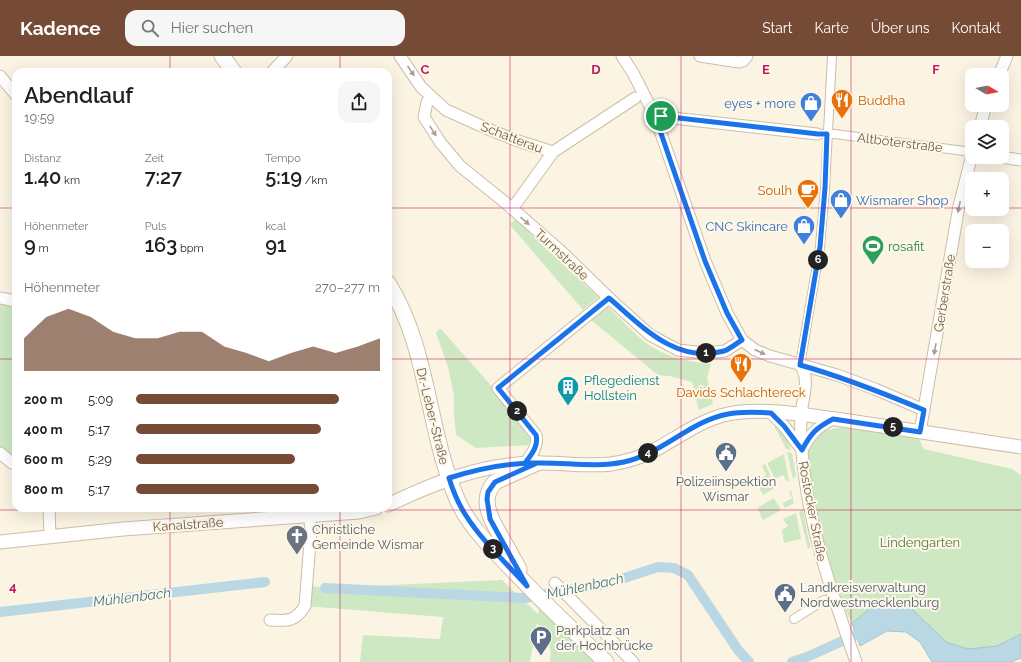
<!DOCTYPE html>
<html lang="de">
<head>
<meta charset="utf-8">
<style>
  :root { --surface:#fff; --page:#f6f6f6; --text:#202124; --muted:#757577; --accent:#764b36 }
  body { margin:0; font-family:Raleway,sans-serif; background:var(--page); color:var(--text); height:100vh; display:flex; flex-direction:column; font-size:15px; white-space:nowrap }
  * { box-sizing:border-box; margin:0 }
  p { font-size:13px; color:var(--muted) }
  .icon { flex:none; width:22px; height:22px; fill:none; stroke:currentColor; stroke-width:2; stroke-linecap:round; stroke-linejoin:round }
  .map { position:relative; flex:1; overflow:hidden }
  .side { position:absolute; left:12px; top:12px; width:380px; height:444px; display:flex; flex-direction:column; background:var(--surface); border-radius:12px; box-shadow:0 4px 16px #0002 }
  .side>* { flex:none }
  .needle { width:26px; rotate:99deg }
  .buttons { position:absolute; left:965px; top:12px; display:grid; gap:8px }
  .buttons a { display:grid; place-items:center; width:44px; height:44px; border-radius:8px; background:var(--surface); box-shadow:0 4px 16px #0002; font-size:20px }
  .pin { position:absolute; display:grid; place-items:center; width:34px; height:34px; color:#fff; margin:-17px; border:2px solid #fff; border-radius:50%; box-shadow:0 1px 4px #0007 }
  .km { position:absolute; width:20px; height:20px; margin:-10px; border-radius:50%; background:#222; color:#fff; font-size:11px; line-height:20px; text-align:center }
  .round { display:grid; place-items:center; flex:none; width:42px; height:42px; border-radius:12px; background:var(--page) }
  .overview { display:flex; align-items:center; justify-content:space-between; height:68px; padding:0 12px }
  h1 { font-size:22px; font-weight:600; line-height:30px }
  .figures { display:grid; grid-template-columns:repeat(3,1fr); gap:6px; height:68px; padding:4px 12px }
  .figures div { display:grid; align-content:center }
  .figures b { font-size:20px; font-weight:600 }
  .figures small { font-size:11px; font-weight:400 }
  .figures p { font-size:11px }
  .chart { height:112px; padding:8px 12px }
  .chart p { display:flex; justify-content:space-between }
  .chart svg { width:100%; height:72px; margin-top:4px; fill:var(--accent); opacity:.7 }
  ul { padding:0 12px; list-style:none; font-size:13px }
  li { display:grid; grid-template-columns:64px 48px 1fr; align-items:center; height:30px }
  li i { height:10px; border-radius:5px; background:var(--accent) }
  header { display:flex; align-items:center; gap:24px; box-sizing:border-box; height:56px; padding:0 20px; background:var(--accent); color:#fff }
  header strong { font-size:19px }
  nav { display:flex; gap:22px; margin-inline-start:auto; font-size:14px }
  .search { width:280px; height:36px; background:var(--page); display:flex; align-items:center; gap:10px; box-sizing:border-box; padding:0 14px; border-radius:12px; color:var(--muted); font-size:15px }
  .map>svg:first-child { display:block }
  .green { fill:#cde8c2 }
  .water { fill:#b9d8e4; stroke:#9fc6d5 }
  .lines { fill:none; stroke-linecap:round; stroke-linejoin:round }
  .canal { stroke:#b9d8e4; stroke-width:10 }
  .pedestrian-casing { stroke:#ccbdaa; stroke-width:10 }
  .minor-casing { stroke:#ccbdaa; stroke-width:13 }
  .tertiary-casing { stroke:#ccbdaa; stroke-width:15 }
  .secondary-casing { stroke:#cfbea8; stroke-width:17 }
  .pedestrian { stroke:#fff; stroke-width:8 }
  .minor { stroke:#fff; stroke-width:11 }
  .tertiary { stroke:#fff; stroke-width:13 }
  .secondary { stroke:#fff; stroke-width:15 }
  .oneway { fill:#aa9e92 }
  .route-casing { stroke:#fff; stroke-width:8 }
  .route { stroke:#1a73e8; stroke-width:5 }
  .grid { fill:none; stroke:#c2185b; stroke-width:1; stroke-opacity:0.55 }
  .labels { text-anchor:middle; stroke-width:4; stroke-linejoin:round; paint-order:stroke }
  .food-label { font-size:13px; fill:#c56008; stroke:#fef8e9; text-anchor:start }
  .shop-label { font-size:13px; fill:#366cbe; stroke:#fef8e9; text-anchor:end }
  .street-label { font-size:13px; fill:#725d4a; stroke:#fef8e9 }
  .leisure-label { font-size:13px; fill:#27864d; stroke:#fef8e9; text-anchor:start }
  .culture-label { font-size:13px; fill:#0d838f; stroke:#fef8e9; text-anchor:start }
  .service-label { font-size:13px; fill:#4e5e75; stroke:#fef8e9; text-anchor:start }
  .worship-label { font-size:13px; fill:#5b616d; stroke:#fef8e9; text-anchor:start }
  .park-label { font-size:13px; fill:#507d45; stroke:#fef8e9 }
  .water-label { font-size:14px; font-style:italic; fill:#48788b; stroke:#fef8e9 }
  .grid-label { font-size:13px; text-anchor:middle; font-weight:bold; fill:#c2185b; stroke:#fef8e9; stroke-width:4; stroke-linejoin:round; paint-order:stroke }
</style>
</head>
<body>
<header>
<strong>Kadence</strong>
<div class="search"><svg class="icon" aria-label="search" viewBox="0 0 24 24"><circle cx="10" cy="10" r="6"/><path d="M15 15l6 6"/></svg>Hier suchen</div>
<nav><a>Start</a><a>Karte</a><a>Über uns</a><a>Kontakt</a></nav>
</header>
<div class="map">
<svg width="1021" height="606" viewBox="0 0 1021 606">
  <rect width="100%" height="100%" fill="#fbf4e3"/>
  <g class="green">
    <path d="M515 163 598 241 583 254 510 169Z"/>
    <path d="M0 246 16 249V399L9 398 0 390Z"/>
    <path d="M607 250C620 262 636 280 649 289 667 301 689 306 711 308L707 321 713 348 699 354 692 326 670 320 658 319 591 264Z"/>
    <path d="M441 273 533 377 532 383 528 389 476 392 456 379 454 359V340L448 311 436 277 438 274Z"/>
    <path d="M775 366 784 376 791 394 786 393 777 375 775 372Z"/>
    <path d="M844 371 918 381 924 393 1012 413 1021 419V602L1011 606H932L920 586 906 576 887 575 860 590 852 567 841 546 819 468 806 396C811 392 812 388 815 383 822 373 833 373 844 371Z"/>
    <path d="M787 396 792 397 796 420 793 423Z"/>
    <path d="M784 398 789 425 787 426 783 419 775 423 767 407Z"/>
    <path d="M765 408 776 431 763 439 756 425 766 419 762 410Z"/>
    <path d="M791 434 794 447 785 452 779 441 783 447 792 442 789 436Z"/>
    <path d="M774 442 781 454 763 464 757 452Z"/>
    <path d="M803 454 808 481 811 491 808 493 799 455Z"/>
    <path d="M796 457 801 483 784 487 782 474 788 470 783 463Z"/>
    <path d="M502 524 538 558 541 544 606 606H550C552 586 548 583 537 567L530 606H360L363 579 440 583 443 561 305 550 310 530 325 532Z"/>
  </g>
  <path class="water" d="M894 543 907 548 946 586 968 593 997 590 1021 578V602L1011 606H932L920 586 906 576 887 575 860 590 852 567 878 546Z"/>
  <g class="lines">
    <g class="canal">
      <path d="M325 532 525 542 609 527 658 511 674 512 688 519 738 594 749 606"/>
      <path d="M0 556 265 526"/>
      <path d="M792 606 807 601 867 574"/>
    </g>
    <g class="pedestrian-casing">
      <g id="pedestrian">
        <path d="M822 78H835L972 96"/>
        <path d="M800 309 820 191 825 132 832 0"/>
        <path d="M794 563 824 544"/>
      </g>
    </g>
    <g class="minor-casing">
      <g id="minor">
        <path d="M400 0 421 31 446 54 488 73 518 85 553 96"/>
        <path d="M622 0 633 17 655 60 705 205 727 257 742 284 755 294 770 300 837 319 875 333 924 354"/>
        <path d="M700 0 739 6 743 5 747 0"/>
        <path d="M272 16 287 0"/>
        <path d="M999 19 1007 0"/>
        <path d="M0 20 16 39"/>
        <path d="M432 42 427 46 424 61 440 86 460 110 507 148 565 199 609 242 650 279 678 294 705 297 725 295 742 284"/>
        <path d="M655 60 817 78"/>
        <path d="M980 71 986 49"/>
        <path d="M1000 101 1021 104"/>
        <path d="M512 153 553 96 635 42"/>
        <path d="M0 242 16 245"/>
        <path d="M800 309C811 322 802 344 801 359 800 371 801 383 802 395 807 468 832 537 856 606"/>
        <path d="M771 357 784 370 802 394C811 377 816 372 833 363"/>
        <path d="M920 376 959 150 972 99"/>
        <path d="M0 397 12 407 16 408"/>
        <path d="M525 407C531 399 539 390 536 379L498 332 609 242"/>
        <path d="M49 452 50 480"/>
        <path d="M555 527 633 606"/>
        <path d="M270 564C287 565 295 566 305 550L311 473 308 452"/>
      </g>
    </g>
    <g class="tertiary-casing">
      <g id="tertiary">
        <path d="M388 449C436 426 482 408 535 407 560 406 585 411 611 408 624 406 639 402 651 396 676 383 700 364 728 358 758 351 805 359 836 363 898 372 959 382 1021 391"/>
        <path d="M0 486 123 473 359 456 376 452"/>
      </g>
    </g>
    <g class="secondary-casing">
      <g id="secondary">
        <path d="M222 0 234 16"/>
        <path d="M388 227C429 292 427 374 457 443 467 467 487 487 504 505 537 540 571 573 606 606"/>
        <path d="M519 513C514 504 509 495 504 486 494 468 477 445 495 426L537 407"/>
      </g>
    </g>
    <use href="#pedestrian" class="pedestrian"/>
    <use href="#minor" class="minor"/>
    <use href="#tertiary" class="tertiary"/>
    <use href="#secondary" class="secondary"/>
  </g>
  <defs><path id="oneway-solid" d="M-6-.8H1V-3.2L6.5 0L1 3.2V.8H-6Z"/></defs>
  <g class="oneway">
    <use href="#oneway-solid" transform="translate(411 15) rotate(56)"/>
    <use href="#oneway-solid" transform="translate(433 75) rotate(58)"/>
    <use href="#oneway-solid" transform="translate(959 151) rotate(102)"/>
    <use href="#oneway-solid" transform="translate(525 165) rotate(41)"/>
    <use href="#oneway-solid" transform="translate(935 293) rotate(100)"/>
    <use href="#oneway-solid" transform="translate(760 296) rotate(24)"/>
  </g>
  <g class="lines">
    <g class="route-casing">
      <path id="route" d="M661 60H655L705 205 727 257 742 284C737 287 730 293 724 295 675 308 642 270 609 242L498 332 536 379C539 390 531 399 525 407H537L495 426 488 436 487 443 490 463 527 530C507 508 481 484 465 458 458 447 453 435 449 422 477 413 506 407 535 407 565 406 594 412 624 406 662 398 690 365 728 358 742 355 757 356 771 357L784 370 802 394C811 377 816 372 833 363L920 376 924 354C883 337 843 321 800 309L820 191 825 132 827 78H818L661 60"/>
    </g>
    <use href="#route" class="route"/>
  </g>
  <path class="grid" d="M170 0V16M340 0V16M510 0V606M681 0V606M851 0V606M0 152H16M388 152H972M1002 152H1021M0 303H16M388 303H1021M170 452V606M340 452V606M0 454H1021"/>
  <defs>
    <g id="restaurant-pin" transform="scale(1.15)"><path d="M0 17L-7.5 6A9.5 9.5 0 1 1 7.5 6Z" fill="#e8710a" stroke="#fef8e9"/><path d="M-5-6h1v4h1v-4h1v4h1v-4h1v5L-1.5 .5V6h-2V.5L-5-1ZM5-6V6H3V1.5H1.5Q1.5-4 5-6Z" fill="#fff"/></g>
    <g id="shop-pin" transform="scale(1.15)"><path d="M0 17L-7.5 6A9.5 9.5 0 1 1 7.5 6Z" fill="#3f7fe0" stroke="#fef8e9"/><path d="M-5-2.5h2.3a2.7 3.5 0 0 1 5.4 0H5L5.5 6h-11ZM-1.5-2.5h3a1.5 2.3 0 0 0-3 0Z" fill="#fff"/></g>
    <g id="cafe-pin" transform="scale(1.15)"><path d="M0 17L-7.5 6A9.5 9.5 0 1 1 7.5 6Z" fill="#e8710a" stroke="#fef8e9"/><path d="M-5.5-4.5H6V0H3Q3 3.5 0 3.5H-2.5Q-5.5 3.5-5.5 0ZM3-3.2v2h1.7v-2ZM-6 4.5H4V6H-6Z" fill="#fff"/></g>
    <g id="stadium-pin" transform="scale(1.15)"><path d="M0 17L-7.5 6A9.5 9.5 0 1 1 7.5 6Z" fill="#2e9e5b" stroke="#fef8e9"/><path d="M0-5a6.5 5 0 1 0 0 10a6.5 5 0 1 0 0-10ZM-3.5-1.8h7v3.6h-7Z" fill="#fff"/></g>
    <g id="building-pin" transform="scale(1.15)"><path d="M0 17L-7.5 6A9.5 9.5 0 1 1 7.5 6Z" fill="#0f9aa8" stroke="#fef8e9"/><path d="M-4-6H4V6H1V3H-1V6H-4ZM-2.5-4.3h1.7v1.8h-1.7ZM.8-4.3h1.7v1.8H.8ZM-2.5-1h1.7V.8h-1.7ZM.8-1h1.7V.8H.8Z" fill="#fff"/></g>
    <g id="civic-pin" transform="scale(1.15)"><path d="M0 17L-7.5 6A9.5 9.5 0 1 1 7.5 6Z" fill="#5c6f8a" stroke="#fef8e9"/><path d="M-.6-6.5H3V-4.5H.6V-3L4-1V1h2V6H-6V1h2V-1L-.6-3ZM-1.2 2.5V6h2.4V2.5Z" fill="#fff"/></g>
    <g id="church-pin" transform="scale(1.15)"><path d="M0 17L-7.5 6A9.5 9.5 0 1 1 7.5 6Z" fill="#6b7280" stroke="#fef8e9"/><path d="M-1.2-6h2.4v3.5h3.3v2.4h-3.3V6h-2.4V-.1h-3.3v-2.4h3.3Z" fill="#fff"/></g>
    <g id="parking-pin" transform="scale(1.15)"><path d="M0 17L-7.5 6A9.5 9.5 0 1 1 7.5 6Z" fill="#5c6f8a" stroke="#fef8e9"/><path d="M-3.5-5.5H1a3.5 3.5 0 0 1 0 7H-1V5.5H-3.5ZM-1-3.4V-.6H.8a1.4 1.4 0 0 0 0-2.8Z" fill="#fff"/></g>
  </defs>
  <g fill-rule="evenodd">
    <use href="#restaurant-pin" x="842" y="44"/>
    <use href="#shop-pin" x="811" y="47"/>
    <use href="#cafe-pin" x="808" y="134"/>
    <use href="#shop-pin" x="841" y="144"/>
    <use href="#shop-pin" x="804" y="170"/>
    <use href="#stadium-pin" x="873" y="190"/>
    <use href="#restaurant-pin" x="741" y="308"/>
    <use href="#building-pin" x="568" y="331"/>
    <use href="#civic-pin" x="726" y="397"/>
    <use href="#church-pin" x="297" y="480"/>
    <use href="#civic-pin" x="785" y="538"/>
    <use href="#parking-pin" x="541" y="581"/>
  </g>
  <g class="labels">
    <g class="food-label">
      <text x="858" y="49">Buddha</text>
      <text x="792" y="139" text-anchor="end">Soulh</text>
      <text x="741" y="341" text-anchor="middle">Davids Schlachtereck</text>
    </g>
    <g class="shop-label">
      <text x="796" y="52">eyes + more</text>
      <text x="856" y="149" text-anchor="start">Wismarer Shop</text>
      <text x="788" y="175">CNC Skincare</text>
    </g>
    <g class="street-label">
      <text transform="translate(512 81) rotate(21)" y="5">Schatterau</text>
      <text transform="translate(900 86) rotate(7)" y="5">Altböterstraße</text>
      <text transform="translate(562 198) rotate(43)" y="5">Turmstraße</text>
      <text transform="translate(944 237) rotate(-81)" y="5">Gerberstraße</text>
      <text transform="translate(433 360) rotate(76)" y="5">Dr.-Leber-Straße</text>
      <text transform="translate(813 455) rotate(79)" y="5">Rostocker Straße</text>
      <text transform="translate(188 468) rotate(-4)" y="5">Kanalstraße</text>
    </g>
    <g class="leisure-label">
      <text x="888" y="195">rosafit</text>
    </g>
    <g class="culture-label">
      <text x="584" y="329">Pflegedienst<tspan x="584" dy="15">Hollstein</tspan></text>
    </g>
    <g class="service-label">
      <text x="726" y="430" text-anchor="middle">Polizeiinspektion<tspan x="726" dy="15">Wismar</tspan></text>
      <text x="800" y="536">Landkreisverwaltung<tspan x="800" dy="15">Nordwestmecklenburg</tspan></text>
      <text x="556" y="579">Parkplatz an<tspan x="556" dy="15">der Hochbrücke</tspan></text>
    </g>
    <g class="worship-label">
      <text x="312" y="478">Christliche<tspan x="312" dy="15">Gemeinde Wismar</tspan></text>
    </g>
    <g class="park-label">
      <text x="920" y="491">Lindengarten</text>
    </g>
    <g class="water-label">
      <text transform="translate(585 530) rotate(-12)" y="5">Mühlenbach</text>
      <text transform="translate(132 541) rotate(-7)" y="5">Mühlenbach</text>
    </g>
  </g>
  <g class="grid-label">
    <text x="425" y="18">C</text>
    <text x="596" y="18">D</text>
    <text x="766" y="18">E</text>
    <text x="936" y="18">F</text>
    <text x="13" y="535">4</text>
  </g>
</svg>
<div class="buttons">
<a><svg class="needle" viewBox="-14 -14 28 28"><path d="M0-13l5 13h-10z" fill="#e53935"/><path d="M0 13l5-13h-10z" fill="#757577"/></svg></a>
<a><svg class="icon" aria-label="layers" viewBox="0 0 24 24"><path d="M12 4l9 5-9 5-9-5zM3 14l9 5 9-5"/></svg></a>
<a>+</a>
<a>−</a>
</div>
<div class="pin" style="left:661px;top:60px;background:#1e9e55"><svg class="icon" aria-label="arrive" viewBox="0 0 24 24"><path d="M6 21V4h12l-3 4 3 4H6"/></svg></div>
<b class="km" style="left:706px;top:297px">1</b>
<b class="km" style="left:517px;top:355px">2</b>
<b class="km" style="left:493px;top:493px">3</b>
<b class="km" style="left:648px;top:397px">4</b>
<b class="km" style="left:893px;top:371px">5</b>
<b class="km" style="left:818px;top:204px">6</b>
<section class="side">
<div class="overview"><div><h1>Abendlauf</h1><p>19:59</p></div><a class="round"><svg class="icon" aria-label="share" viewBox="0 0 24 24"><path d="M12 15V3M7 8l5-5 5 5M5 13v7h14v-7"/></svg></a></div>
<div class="figures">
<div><p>Distanz</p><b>1.40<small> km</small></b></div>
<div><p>Zeit</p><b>7:27</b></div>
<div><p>Tempo</p><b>5:19<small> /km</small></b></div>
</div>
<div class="figures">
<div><p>Höhenmeter</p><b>9<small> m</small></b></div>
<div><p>Puls</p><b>163<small> bpm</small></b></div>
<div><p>kcal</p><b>91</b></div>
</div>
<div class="chart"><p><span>Höhenmeter</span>270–277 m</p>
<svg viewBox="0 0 160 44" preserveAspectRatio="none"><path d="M0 44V24L10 11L20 6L30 11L40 20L50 24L60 24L70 20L80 20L90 29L100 33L110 38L120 33L130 29L140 33L150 29L160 24V44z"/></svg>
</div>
<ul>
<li><b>200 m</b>5:09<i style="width:83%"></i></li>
<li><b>400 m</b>5:17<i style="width:76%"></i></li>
<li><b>600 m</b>5:29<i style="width:65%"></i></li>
<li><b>800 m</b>5:17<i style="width:75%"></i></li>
</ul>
</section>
</div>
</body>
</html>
